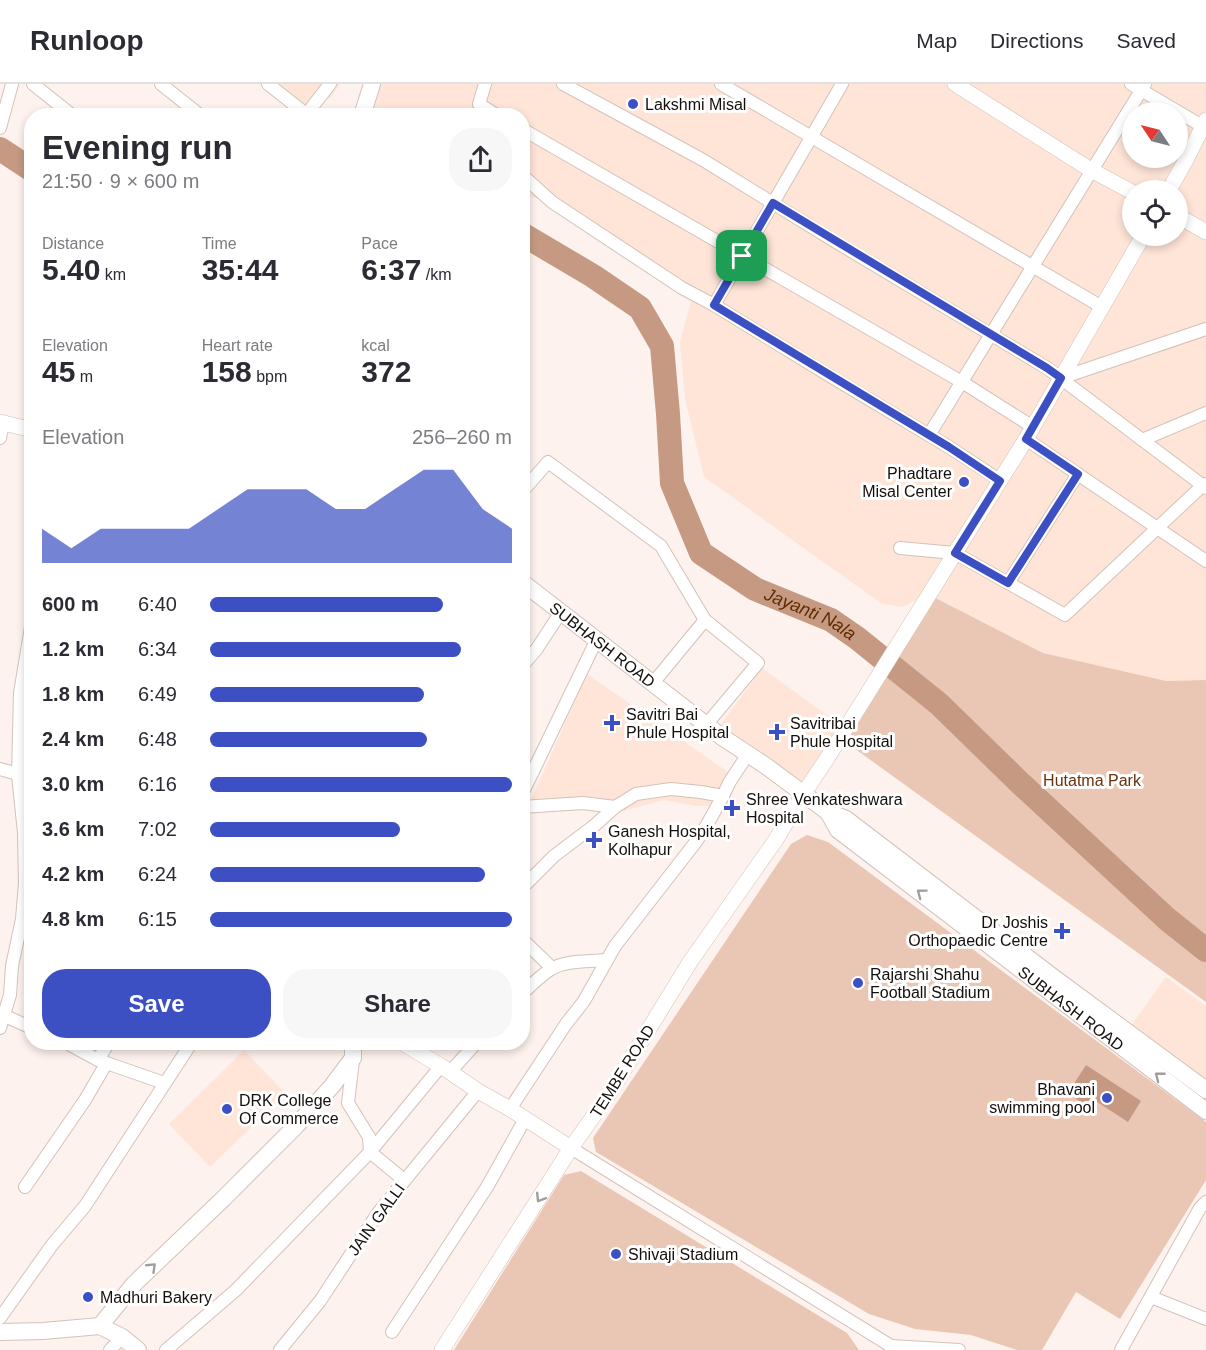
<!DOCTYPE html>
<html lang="en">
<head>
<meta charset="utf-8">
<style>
  :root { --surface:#fff; --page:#f7f7f7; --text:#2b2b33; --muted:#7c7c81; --line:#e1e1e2; --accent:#3c50c3 }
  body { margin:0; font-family:Arial,sans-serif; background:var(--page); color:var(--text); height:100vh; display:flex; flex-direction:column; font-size:22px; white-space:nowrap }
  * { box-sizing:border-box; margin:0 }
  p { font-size:20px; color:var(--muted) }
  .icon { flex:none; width:33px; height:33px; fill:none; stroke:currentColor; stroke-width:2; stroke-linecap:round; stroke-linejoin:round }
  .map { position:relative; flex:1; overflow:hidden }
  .details { position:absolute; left:24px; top:24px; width:506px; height:942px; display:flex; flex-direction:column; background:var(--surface); border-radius:24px; box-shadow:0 3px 9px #0003 }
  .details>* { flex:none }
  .needle { width:39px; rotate:305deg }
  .controls { position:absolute; left:1122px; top:18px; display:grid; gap:12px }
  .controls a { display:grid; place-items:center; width:66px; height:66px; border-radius:50%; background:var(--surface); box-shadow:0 3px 9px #0003; font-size:30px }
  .pin { position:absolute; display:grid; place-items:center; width:51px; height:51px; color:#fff; margin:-26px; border-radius:12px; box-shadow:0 3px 9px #0006 }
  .round { display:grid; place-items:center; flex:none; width:63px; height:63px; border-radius:24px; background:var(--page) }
  .overview { display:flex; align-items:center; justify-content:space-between; height:102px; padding:0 18px }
  h1 { font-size:33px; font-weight:600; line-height:45px }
  .stats { display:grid; grid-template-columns:repeat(3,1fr); gap:9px; height:102px; padding:6px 18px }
  .stats div { display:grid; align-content:center }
  .stats b { font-size:30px; font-weight:600 }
  .stats small { font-size:16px; font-weight:400 }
  .stats p { font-size:16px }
  .chart { height:168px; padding:12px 18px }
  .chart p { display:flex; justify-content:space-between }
  .chart svg { width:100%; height:108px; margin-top:6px; fill:var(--accent); opacity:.7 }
  .cta { display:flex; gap:12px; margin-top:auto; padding:12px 18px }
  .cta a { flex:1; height:69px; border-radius:24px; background:var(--accent); color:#fff; font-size:24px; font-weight:600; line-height:69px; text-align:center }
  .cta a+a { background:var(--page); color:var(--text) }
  ul { padding:0 18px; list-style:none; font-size:20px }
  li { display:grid; grid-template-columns:96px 72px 1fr; align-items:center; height:45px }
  li i { height:15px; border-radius:8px; background:var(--accent) }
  header { display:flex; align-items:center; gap:36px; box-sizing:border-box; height:84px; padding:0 30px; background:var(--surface); border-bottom:2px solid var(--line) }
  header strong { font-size:28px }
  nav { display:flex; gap:33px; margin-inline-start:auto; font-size:21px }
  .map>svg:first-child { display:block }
  .built { fill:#ffe5d8; fill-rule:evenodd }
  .green { fill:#eac7b4 }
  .water { fill:#c69a82 }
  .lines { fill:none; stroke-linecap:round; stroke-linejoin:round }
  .river { stroke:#c69a82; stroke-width:24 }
  .minor-casing { stroke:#d3c2b9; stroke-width:14 }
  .tertiary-casing { stroke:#d3c2b9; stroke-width:16 }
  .secondary-casing { stroke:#d3c2b9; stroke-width:18 }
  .minor { stroke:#fff; stroke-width:12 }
  .tertiary { stroke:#fff; stroke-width:15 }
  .secondary { stroke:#fff; stroke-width:16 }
  .oneway { stroke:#a19f9e }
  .route-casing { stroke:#fff; stroke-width:12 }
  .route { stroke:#3c50c3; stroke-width:8 }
  .poi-dot { fill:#3c50c3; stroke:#fff; stroke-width:2 }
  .labels { text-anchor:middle; stroke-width:6; stroke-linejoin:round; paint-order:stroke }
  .poi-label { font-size:16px; fill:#150f0c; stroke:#fff; text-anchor:start }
  .street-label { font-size:16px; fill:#150f0c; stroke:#fff }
  .park-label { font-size:16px; fill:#69320b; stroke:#fff }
  .water-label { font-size:18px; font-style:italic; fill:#612b02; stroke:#fff }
</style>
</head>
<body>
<header>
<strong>Runloop</strong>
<nav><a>Map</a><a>Directions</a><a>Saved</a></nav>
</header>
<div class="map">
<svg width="1206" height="1266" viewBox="0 0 1206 1266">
  <rect width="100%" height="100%" fill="#fdf2ed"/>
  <g class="built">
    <path d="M260 0H340L331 13 303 30Z"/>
    <path d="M372 0H1206V596L1166 597 1043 569 929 510 902 523 882 520 704 393 685 315 680 258 693 210 547 114 522 113V32H362ZM1132 28H1178V74H1132ZM1132 106H1178V152H1132Z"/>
    <path d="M762 584 842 642 792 711 711 654Z"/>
    <path d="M587 590 728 688 726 698 719 711 709 722H696L664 716 624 727 586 726 549 723 531 716Z"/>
    <path d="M1166 893 1206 922V998L1130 943Z"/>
    <path d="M244 966 286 1010 210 1083 169 1040Z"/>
  </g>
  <g class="green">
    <path d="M928 510 1043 569 1166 597 1206 596V918L840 654Z"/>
    <path d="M807 751 828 758 1206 1038V1096L1120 1235 1076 1208 1042 1266H1017L971 1251 915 1245 869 1230 596 1068 593 1054 791 760Z"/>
    <path d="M581 1087 847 1249 859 1266H454L564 1091Z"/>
  </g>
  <path class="water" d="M1086 981 1141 1017 1128 1038 1091 1014 1085 1021 1068 1009Z"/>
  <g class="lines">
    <g class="river">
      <path d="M0 65 32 86"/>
      <path id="s1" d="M522 150 593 192 640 224 662 262 668 330 672 399 701 469 755 505 831 536 857 554 939 620 1019 698 1167 835 1206 866"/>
    </g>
    <g class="minor-casing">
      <g id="minor">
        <path d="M33 0 73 32"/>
        <path d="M161 0 201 32"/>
        <path d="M268 0 301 26 305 32"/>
        <path d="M485 0 479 20 498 32"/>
        <path d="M563 0 703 76 836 158 1047 284 1206 404"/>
        <path d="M721 0 1102 223"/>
        <path d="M1131 0 1202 42"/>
        <path d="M305 32 330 0"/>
        <path d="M0 44 12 0"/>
        <path d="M522 45 962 298 1033 343"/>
        <path d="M522 91 552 118 682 204 714 221 830 292 949 363 1001 397"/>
        <path d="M714 221 842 0"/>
        <path d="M1061 294 1206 245"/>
        <path d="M929 351 1145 0"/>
        <path d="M0 354 3 339"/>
        <path d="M1026 355 1206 477"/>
        <path d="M1142 356 1206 329"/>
        <path d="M522 408 548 378 661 462 705 536 653 599"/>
        <path d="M900 464 955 469 1065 531 1202 402 1206 400"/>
        <path d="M1008 499 1078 390"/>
        <path d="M705 536 758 579 706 641"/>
        <path d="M522 582 536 566 561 528"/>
        <path d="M0 685 32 694"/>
        <path d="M522 710 597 555"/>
        <path d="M522 723 583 719 615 723"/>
        <path d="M522 804 554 772 595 741 615 723 636 710 671 705 701 708 723 712 729 699 748 670"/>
        <path d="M522 855 552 884"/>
        <path d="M522 910C531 901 540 892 551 885 566 876 589 878 606 876"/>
        <path d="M5 932 32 944"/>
        <path d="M0 944 10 911 12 882 22 835 25 799 24 749 18 691 20 609 32 537"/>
        <path d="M65 958 98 976 164 999"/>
        <path d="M98 976 109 958"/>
        <path d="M450 988 477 958"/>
        <path d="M510 1025 566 940 584 917 615 862 695 759 704 746 723 712"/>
        <path d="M571 1064 891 1262"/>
        <path d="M404 1096 370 1068 441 982"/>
        <path d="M25 1103 85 1016 106 980"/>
        <path d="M1151 1213 1206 1235"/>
        <path d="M0 1234 52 1161 85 1122 192 958"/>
        <path d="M392 1248 487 1103 525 1035"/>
        <path d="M110 1266 122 1253"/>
        <path d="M166 1266 236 1206 370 1068 369 1053 348 1019 353 976"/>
        <path d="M280 1266 320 1217 378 1129 478 1007"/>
        <path d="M891 1266V1262L959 1266"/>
        <path d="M1121 1266 1200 1124 1206 1118"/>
      </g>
    </g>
    <g class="tertiary-casing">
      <g id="tertiary">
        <path d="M955 0 1091 86 1132 108"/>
        <path d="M1169 106 1187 74 1206 36"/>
        <path d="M1178 132 1206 148"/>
        <path d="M0 338 32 346"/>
        <path d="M401 958 441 982 478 1007 510 1025 571 1064"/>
        <path d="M442 1266 571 1064 609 1010 690 878 775 757 804 709 828 673 1026 355 1143 152"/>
      </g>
    </g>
    <g class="secondary-casing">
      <g id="secondary">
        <path d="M362 32 372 0"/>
        <path id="s2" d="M522 498 722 653 766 682 828 728 846 735 1053 893 1206 1006"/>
        <path id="s3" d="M828 728 838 746 1206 1027"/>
        <path d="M100 1242 134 1200 224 1114 296 1042 332 1002 353 974V958"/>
        <path d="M0 1248 43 1247 100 1242 122 1253 138 1266"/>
      </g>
    </g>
    <use href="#minor" class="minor"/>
    <use href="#tertiary" class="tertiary"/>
    <use href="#secondary" class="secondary"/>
  </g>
  <defs><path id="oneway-chevron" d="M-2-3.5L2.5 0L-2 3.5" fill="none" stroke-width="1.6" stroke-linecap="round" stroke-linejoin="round" transform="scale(1.5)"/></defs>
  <g class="oneway">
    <use href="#oneway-chevron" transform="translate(921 809) rotate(-143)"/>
    <use href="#oneway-chevron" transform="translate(1159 992) rotate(-142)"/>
    <use href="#oneway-chevron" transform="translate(540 1114) rotate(122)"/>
    <use href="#oneway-chevron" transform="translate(152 1183) rotate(-44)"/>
  </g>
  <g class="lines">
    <g class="route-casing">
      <path id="route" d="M773 119 1047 284 1061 294 1026 355 1078 390 1008 499 955 469 1000 397 949 363 714 221Z"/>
    </g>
    <use href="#route" class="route"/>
  </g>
  <g class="poi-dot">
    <circle cx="633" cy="20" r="6"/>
    <circle cx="964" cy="398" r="6"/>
    <path d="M609 630h6v6h6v6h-6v6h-6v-6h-6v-6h6z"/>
    <path d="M774 639h6v6h6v6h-6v6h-6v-6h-6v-6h6z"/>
    <path d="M729 715h6v6h6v6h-6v6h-6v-6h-6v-6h6z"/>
    <path d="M591 747h6v6h6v6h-6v6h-6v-6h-6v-6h6z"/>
    <path d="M1059 838h6v6h6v6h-6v6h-6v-6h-6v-6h6z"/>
    <circle cx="858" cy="899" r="6"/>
    <circle cx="1107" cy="1014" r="6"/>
    <circle cx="227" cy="1025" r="6"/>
    <circle cx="616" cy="1170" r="6"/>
    <circle cx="88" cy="1213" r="6"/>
  </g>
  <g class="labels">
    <g class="poi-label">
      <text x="645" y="26">Lakshmi Misal</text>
      <text x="952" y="395" text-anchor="end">Phadtare<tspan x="952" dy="18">Misal Center</tspan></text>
      <text x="626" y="636">Savitri Bai<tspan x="626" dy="18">Phule Hospital</tspan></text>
      <text x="790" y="645">Savitribai<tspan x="790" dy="18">Phule Hospital</tspan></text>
      <text x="746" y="721">Shree Venkateshwara<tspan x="746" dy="18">Hospital</tspan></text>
      <text x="608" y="753">Ganesh Hospital,<tspan x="608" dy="18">Kolhapur</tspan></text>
      <text x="1048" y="844" text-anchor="end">Dr Joshis<tspan x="1048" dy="18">Orthopaedic Centre</tspan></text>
      <text x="870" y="896">Rajarshi Shahu<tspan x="870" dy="18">Football Stadium</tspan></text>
      <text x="1095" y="1011" text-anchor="end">Bhavani<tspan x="1095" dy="18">swimming pool</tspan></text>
      <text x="239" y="1022">DRK College<tspan x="239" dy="18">Of Commerce</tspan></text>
      <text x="628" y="1176">Shivaji Stadium</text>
      <text x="100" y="1219">Madhuri Bakery</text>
    </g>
    <g class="street-label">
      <text dy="6" stroke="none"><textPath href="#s2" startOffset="102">SUBHASH ROAD</textPath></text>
      <text dy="6" stroke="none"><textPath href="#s3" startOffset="314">SUBHASH ROAD</textPath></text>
      <text transform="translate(622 987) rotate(-58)" y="6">TEMBE ROAD</text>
      <text transform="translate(376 1135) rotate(-54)" y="6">JAIN GALLI</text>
    </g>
    <g class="park-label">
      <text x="1092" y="702">Hutatma Park</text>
    </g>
    <g class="water-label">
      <text dy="6" stroke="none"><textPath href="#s1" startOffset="522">Jayanti Nala</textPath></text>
    </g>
  </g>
</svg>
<div class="controls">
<a><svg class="needle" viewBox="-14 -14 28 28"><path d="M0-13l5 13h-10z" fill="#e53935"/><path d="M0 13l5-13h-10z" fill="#7c7c81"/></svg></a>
<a><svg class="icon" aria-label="locate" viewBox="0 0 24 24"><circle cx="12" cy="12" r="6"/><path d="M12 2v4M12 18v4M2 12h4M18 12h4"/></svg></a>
</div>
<div class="pin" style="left:742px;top:172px;background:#1e9e55"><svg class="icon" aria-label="arrive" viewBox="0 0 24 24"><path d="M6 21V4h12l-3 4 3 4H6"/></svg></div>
<section class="details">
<div class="overview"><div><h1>Evening run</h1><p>21:50 · 9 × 600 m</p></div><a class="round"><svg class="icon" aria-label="share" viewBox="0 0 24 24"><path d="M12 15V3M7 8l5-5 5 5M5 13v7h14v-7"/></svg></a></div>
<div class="stats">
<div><p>Distance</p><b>5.40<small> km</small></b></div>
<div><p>Time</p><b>35:44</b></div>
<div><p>Pace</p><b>6:37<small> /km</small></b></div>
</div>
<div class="stats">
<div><p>Elevation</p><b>45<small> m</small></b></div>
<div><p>Heart rate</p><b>158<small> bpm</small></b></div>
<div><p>kcal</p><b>372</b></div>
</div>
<div class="chart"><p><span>Elevation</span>256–260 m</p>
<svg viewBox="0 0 160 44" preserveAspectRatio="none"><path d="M0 44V30L10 38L20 30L30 30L40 30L50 30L60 22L70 14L80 14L90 14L100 22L110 22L120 14L130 6L140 6L150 22L160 30V44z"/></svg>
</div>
<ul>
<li><b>600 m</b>6:40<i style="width:77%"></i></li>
<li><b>1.2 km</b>6:34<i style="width:83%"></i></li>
<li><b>1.8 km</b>6:49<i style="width:71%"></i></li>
<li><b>2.4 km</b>6:48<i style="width:72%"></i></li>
<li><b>3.0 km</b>6:16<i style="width:100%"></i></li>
<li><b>3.6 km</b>7:02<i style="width:63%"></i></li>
<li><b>4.2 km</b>6:24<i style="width:91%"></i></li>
<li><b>4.8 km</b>6:15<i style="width:100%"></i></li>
</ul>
<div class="cta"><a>Save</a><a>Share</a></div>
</section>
</div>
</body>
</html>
